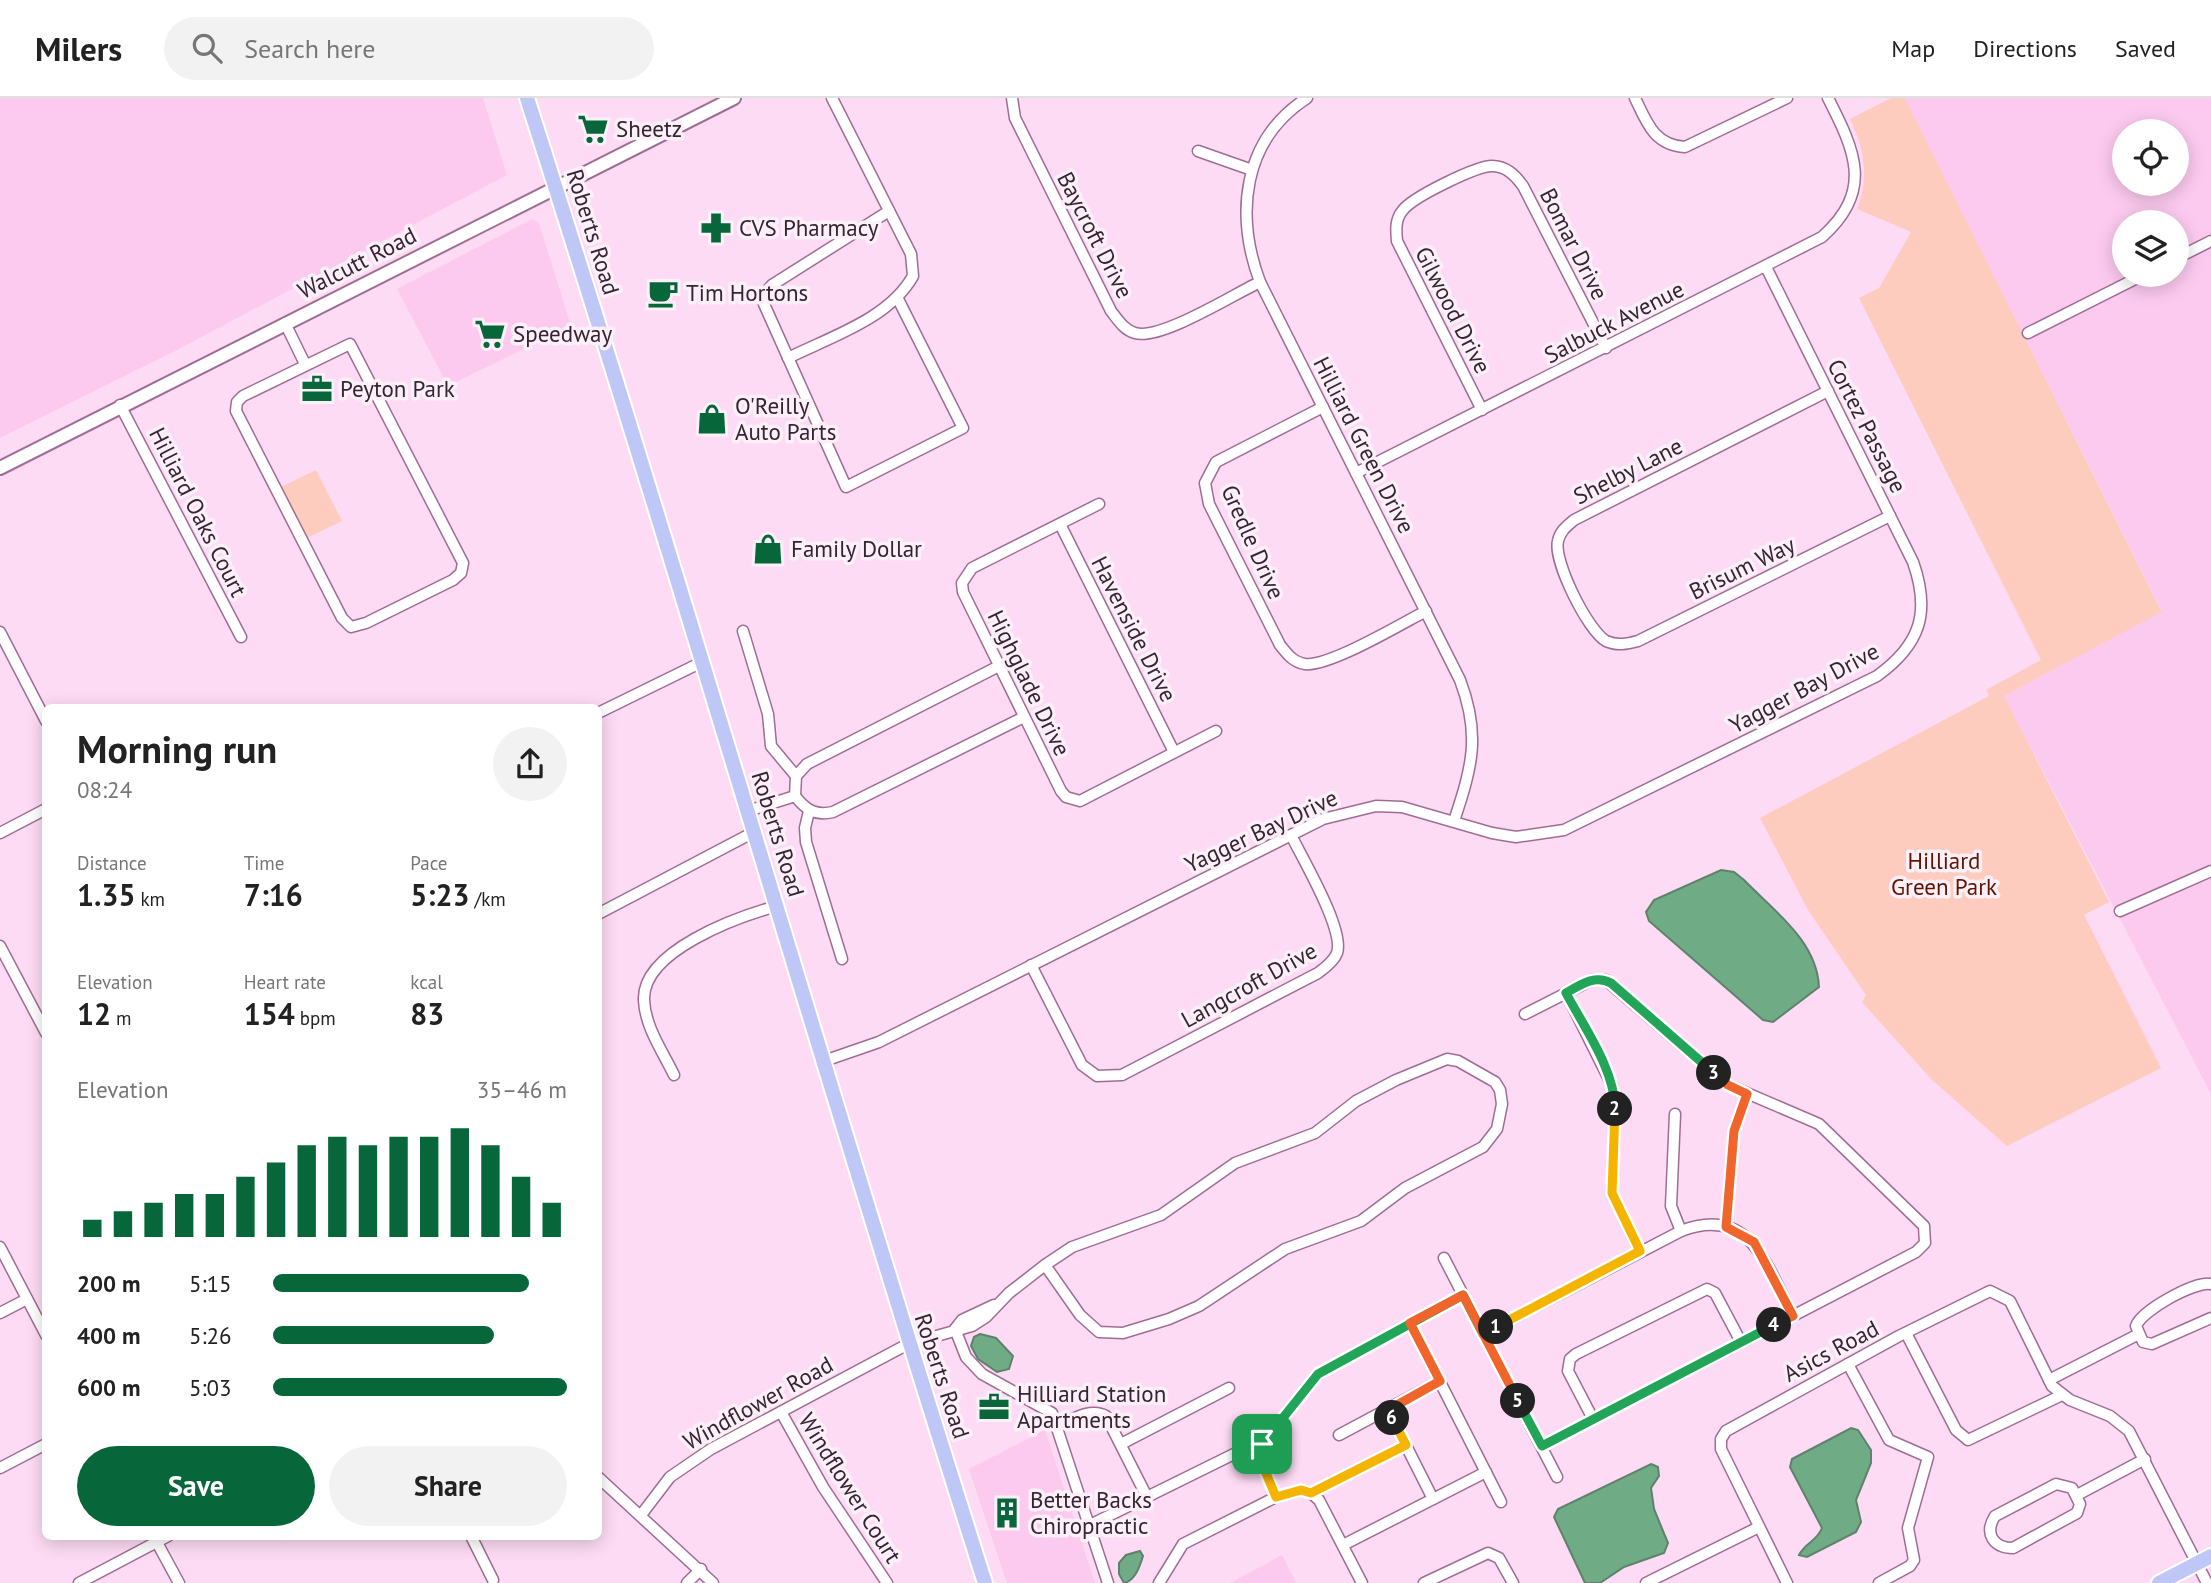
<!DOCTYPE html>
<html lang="en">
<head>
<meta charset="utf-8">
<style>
  :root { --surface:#fff; --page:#f2f2f2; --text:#222; --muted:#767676; --line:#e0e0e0; --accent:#07673b }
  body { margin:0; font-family:"PT Sans",sans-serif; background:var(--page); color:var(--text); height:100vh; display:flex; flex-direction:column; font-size:26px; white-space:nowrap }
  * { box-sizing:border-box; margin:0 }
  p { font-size:23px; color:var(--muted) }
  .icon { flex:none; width:38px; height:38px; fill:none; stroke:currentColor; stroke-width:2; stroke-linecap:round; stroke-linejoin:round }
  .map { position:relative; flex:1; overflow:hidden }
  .sheet { position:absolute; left:42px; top:606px; width:560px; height:836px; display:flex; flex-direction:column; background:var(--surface); border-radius:10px; box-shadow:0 4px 18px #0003 }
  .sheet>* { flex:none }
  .controls { position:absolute; left:2112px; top:21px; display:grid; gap:14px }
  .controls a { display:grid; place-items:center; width:77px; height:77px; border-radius:50%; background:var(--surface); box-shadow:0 4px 18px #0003; font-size:35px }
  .pin { position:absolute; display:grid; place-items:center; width:60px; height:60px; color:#fff; margin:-30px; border-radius:14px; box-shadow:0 4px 10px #0006 }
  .km { position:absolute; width:35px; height:35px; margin:-18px; border-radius:50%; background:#222; color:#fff; font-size:19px; line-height:35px; text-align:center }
  .round { display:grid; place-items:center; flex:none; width:74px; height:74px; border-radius:37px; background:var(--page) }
  .headline { display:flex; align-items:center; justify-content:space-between; height:119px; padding:0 35px }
  h1 { font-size:38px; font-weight:700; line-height:52px }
  .figures { display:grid; grid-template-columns:repeat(3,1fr); gap:10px; height:119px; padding:7px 35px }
  .figures div { display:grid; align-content:center }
  .figures b { font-size:30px; font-weight:700 }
  .figures small { font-size:19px; font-weight:400 }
  .figures p { font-size:19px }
  .chart { height:196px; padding:14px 35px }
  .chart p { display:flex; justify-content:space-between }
  .chart svg { width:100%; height:126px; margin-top:7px; stroke:var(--accent); stroke-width:6 }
  .primary-button { display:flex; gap:14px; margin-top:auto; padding:14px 35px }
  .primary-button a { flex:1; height:80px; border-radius:42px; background:var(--accent); color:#fff; font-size:28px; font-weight:700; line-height:80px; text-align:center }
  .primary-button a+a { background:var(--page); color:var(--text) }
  ul { padding:0 35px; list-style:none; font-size:23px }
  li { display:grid; grid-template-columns:112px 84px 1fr; align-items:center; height:52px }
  li i { height:18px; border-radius:9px; background:var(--accent) }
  header { display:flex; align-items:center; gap:42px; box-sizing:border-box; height:98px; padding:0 35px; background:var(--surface); border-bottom:2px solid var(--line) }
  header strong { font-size:33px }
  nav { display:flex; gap:38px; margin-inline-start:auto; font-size:24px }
  .search { width:490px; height:63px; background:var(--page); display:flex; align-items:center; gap:18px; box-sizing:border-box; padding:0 24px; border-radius:38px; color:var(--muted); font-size:26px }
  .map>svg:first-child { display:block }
  .built { fill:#fccaef; fill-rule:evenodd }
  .green { fill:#fdccbf }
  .water { fill:#6fab85; stroke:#5e826c; stroke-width:2 }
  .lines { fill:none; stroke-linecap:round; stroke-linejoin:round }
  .minor-casing { stroke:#9f6d93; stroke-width:13 }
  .tertiary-casing { stroke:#9f6d93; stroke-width:16 }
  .primary-casing { stroke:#fff; stroke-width:18 }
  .minor { stroke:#fff; stroke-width:10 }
  .tertiary { stroke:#fff; stroke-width:12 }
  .primary { stroke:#bec7f6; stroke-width:14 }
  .split-1-casing { stroke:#fff; stroke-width:14 }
  .split-2-casing { stroke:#fff; stroke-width:14 }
  .split-3-casing { stroke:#fff; stroke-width:14 }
  .split-4-casing { stroke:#fff; stroke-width:14 }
  .split-5-casing { stroke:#fff; stroke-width:14 }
  .split-6-casing { stroke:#fff; stroke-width:14 }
  .split-7-casing { stroke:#fff; stroke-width:14 }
  .split-1 { stroke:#22a559; stroke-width:9 }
  .split-2 { stroke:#f5b400; stroke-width:9 }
  .split-3 { stroke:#22a559; stroke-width:9 }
  .split-4 { stroke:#f0652b; stroke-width:9 }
  .split-5 { stroke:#22a559; stroke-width:9 }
  .split-6 { stroke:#f0652b; stroke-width:9 }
  .split-7 { stroke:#f5b400; stroke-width:9 }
  .labels { text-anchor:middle; stroke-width:7; stroke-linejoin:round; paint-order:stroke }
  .poi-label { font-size:23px; fill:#372333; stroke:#fbf0f8; text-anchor:start }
  .street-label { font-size:23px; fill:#372333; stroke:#fbf0f8 }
  .park-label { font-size:23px; fill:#601300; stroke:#fbf0f8 }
</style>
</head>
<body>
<header>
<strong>Milers</strong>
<div class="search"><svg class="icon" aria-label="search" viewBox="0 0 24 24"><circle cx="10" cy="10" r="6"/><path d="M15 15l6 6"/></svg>Search here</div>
<nav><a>Map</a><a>Directions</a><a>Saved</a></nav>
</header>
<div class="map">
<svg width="2211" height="1485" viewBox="0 0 2211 1485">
  <rect width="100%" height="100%" fill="#fddbf4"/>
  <g class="built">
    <path d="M0 0H483L507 77 177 252 0 340Z"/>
    <path d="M1905 0H2211V996L2004 598 2162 513ZM2124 33H2177V86H2124ZM2124 124H2177V177H2124Z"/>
    <path d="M532 121 539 125 571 228 448 288 397 191Z"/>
    <path d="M1045 1332 1095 1485H1007L969 1371Z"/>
    <path d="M1282 1457 1296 1485H1230Z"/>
  </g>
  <g class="green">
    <path d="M1891 0H1905L2162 514 2004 598 2109 804 2084 817 2161 970 2007 1048 1931 981 1862 904 1866 897 1808 812 1760 720 1989 598 1986 592 2041 562 1859 200 1879 190 1911 134 1857 111C1870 79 1864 50 1850 21Z"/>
    <path d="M316 372 342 423 307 440 281 389Z"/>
  </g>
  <g class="water">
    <path d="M1721 772 1734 774 1744 782C1774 813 1817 843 1819 889L1773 924 1763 922 1649 823 1646 814 1654 802Z"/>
    <path d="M980 1236 996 1240 1013 1258 1009 1271 997 1274 978 1261 971 1248 974 1239Z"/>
    <path d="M1851 1330 1858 1332 1871 1352V1365L1856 1402 1861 1424 1856 1434 1807 1459 1799 1457C1805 1445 1817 1443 1822 1430L1790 1369 1792 1361Z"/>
    <path d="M1651 1366 1658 1369 1659 1378 1651 1390 1654 1411 1668 1445 1664 1455 1624 1469 1600 1485H1585L1554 1419 1558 1411Z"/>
    <path d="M1140 1453 1143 1458C1140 1468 1135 1483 1124 1485L1119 1476V1465L1126 1457Z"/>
  </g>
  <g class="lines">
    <g class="minor-casing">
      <g id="minor">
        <path d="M1012 0 1015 20 1111 213C1118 222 1124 232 1135 235 1160 243 1234 196 1260 184"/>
        <path d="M1307 0C1242 42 1235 117 1260 184L1460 582C1481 637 1472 669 1454 723"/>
        <path d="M1635 0C1647 25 1654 47 1685 49L1787 0"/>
        <path d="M1198 53 1252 72"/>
        <path d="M889 113 772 187 765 195 764 206 846 389 963 330 898 201"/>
        <path d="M2177 160 2211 143"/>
        <path d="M285 225 305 266"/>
        <path d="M2028 235 2143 177"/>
        <path d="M350 246 463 465 461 475 453 482 366 525 351 529 342 520 236 313 237 304 243 298Z"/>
        <path d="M788 260C830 239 889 221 913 178L911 156 832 0"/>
        <path d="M1828 293 1574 422C1567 428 1560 433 1558 443 1553 463 1588 533 1606 543 1617 548 1627 546 1638 543L1890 418"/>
        <path d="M120 307 241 539"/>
        <path d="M1323 309 1216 364 1205 385 1209 406 1280 547C1287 556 1293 564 1305 566 1329 569 1401 526 1426 513"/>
        <path d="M1482 312 1397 143C1396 132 1395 121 1403 112 1413 99 1476 68 1492 68 1506 68 1515 77 1523 88L1606 250"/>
        <path d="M1356 375 1822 139C1874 93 1855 53 1828 0"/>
        <path d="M1099 406 972 470 962 485 963 494 1061 693 1066 699 1080 703 1216 633"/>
        <path d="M1060 426 1174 654"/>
        <path d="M743 533 768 616 771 648 796 678"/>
        <path d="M0 534 46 623"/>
        <path d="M598 615 702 564"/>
        <path d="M795 698 796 678 807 666 999 568"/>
        <path d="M748 713 795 698C806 712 815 718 833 714L1024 619"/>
        <path d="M809 713 805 730 806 744 842 861"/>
        <path d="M0 735 46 711"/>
        <path d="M2120 813 2211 773"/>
        <path d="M598 816 754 734"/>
        <path d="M0 848 46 935"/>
        <path d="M1031 867 1082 967 1097 978 1122 977 1318 875C1325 870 1334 863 1337 855 1345 832 1302 760 1291 737"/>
        <path d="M1566 895 1612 987 1615 1014 1612 1095 1640 1154"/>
        <path d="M1525 916 1592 882H1606L1728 987 1819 1026 1924 1128 1925 1145 1916 1154 1542 1348"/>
        <path d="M824 963 879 944 1323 721 1376 708 1402 709 1492 735 1516 739 1564 732 1877 578C1920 547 1931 515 1913 464L1766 169"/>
        <path d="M674 977C663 954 645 929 644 902 642 853 737 819 777 808"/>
        <path d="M1675 1016 1671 1108 1681 1133"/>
        <path d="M1726 1129 1734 1033 1747 996"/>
        <path d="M0 1149 46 1237"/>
        <path d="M1444 1160 1557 1379"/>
        <path d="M2211 1186C2195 1183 2142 1212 2136 1228L2143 1244 2152 1246 2211 1220"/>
        <path d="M0 1215 27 1201"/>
        <path d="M1410 1225 1501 1404"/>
        <path d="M955 1231 966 1259 982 1276 1052 1315 1108 1485"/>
        <path d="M955 1231 962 1222 994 1207"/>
        <path d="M1906 1235 1956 1332 1968 1342 2062 1297"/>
        <path d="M1483 1236 1681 1133C1751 1106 1767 1169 1793 1218"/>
        <path d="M1848 1266 1889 1342 1928 1359 1908 1430 1914 1462 1910 1468 1879 1485"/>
        <path d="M2049 1282 2137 1237"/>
        <path d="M1388 1312 1433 1401"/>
        <path d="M781 1314 823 1389 887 1485"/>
        <path d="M1593 1321 1568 1273 1570 1261 1576 1256 1707 1191 1715 1195 1741 1244"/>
        <path d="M1057 1329C1072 1322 1090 1309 1106 1318L1146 1397"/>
        <path d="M1339 1337 1440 1283"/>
        <path d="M1121 1346 1229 1290"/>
        <path d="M0 1370 46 1346"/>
        <path d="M598 1379 713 1485"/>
        <path d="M2056 1386 2072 1390 2080 1406 2077 1415 2013 1450C1993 1450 1984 1435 1995 1418Z"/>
        <path d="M1311 1395 1319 1402 1362 1485"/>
        <path d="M2077 1397 2145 1361"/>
        <path d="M1276 1399 1263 1368 1262 1346 1318 1276 1463 1197"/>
        <path d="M641 1417 670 1379 711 1351 908 1246 972 1228 986 1219 1009 1195 1045 1167 1072 1149 1161 1117 1235 1065 1315 1035 1356 1003 1396 982 1447 961 1458 963 1495 984 1500 992 1502 1006 1497 1031 1483 1049 1405 1090 1361 1123 1285 1151 1199 1208 1169 1221 1123 1235 1099 1234 1080 1217 1045 1167"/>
        <path d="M1090 1427 1238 1354 1262 1346"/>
        <path d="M471 1438 493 1482"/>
        <path d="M154 1439 179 1485"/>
        <path d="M1343 1447 1486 1374"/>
        <path d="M79 1485 168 1438"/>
        <path d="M687 1485 701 1471"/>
        <path d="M1159 1485 1183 1446 1276 1399 1302 1392 1311 1395 1406 1347"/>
        <path d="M1424 1485 1488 1455 1499 1460 1513 1485"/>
        <path d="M1646 1485 1759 1429"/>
        <path d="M1787 1485 1721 1351V1341L1726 1333 1899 1238 1990 1193 2010 1203 2052 1288 2070 1302 2110 1318 2129 1333 2207 1485"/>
      </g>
    </g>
    <g class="tertiary-casing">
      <path id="tertiary" d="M0 370 734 0"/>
    </g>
    <g class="primary-casing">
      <g id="primary">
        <path d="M527 0C685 493 828 992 985 1485"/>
        <path d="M2159 1485 2211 1458"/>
      </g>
    </g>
    <use href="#minor" class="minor"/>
    <use href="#tertiary" class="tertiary"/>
    <use href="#primary" class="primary"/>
  </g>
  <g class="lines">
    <g class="split-1-casing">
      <path id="split-1" d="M1262 1346 1318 1276 1463 1197 1483 1236 1496 1229"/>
    </g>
    <g class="split-2-casing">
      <path id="split-2" d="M1496 1229 1640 1153 1612 1095 1615 1011"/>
    </g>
    <g class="split-3-casing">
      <path id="split-3" d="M1615 1011C1615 972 1584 929 1566 895 1580 887 1595 876 1611 885L1714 975"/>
    </g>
    <g class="split-4-casing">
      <path id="split-4" d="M1714 975 1728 987 1747 996 1734 1033 1726 1129 1754 1144 1793 1218 1774 1227"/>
    </g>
    <g class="split-5-casing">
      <path id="split-5" d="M1518 1303 1542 1348 1774 1227"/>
    </g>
    <g class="split-6-casing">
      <path id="split-6" d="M1392 1320 1388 1312 1440 1283 1410 1225 1463 1197 1518 1303"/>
    </g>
    <g class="split-7-casing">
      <path id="split-7" d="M1262 1346 1263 1368 1276 1399 1301 1392 1311 1395 1406 1347 1392 1320"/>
    </g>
    <use href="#split-1" class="split-1"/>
    <use href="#split-2" class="split-2"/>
    <use href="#split-3" class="split-3"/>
    <use href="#split-4" class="split-4"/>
    <use href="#split-5" class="split-5"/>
    <use href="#split-6" class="split-6"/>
    <use href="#split-7" class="split-7"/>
  </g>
  <defs>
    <g id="supermarket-bare" transform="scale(2.415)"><path d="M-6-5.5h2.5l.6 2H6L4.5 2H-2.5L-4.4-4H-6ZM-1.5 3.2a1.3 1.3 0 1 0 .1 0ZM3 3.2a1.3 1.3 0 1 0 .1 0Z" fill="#07673b" stroke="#fbf0f8" stroke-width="2.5" paint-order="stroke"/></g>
    <g id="pharmacy-bare" transform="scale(2.415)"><path d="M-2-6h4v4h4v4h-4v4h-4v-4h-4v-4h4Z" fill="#07673b" stroke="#fbf0f8" stroke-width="2.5" paint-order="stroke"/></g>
    <g id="cafe-bare" transform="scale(2.415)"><path d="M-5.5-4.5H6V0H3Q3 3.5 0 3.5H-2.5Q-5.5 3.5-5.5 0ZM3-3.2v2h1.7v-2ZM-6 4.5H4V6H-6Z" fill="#07673b" stroke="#fbf0f8" stroke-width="2.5" paint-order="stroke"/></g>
    <g id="office-bare" transform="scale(2.415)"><path d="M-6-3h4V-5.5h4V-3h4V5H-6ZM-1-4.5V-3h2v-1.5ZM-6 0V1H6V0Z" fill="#07673b" stroke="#fbf0f8" stroke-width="2.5" paint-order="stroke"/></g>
    <g id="shop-bare" transform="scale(2.415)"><path d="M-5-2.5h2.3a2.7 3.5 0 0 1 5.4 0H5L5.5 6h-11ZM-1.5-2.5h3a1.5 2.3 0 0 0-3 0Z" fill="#07673b" stroke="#fbf0f8" stroke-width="2.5" paint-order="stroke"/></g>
    <g id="building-bare" transform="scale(2.415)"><path d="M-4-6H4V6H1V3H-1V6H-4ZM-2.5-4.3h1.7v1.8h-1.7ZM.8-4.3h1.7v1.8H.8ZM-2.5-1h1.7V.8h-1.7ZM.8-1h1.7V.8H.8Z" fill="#07673b" stroke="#fbf0f8" stroke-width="2.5" paint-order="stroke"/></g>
  </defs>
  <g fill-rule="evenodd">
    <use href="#supermarket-bare" x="593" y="31"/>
    <use href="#pharmacy-bare" x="716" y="130"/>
    <use href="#cafe-bare" x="663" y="195"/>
    <use href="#supermarket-bare" x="490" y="236"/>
    <use href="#office-bare" x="317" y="291"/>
    <use href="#shop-bare" x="712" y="321"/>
    <use href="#shop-bare" x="768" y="451"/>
    <use href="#office-bare" x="994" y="1309"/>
    <use href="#building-bare" x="1007" y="1415"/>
  </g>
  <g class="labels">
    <g class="poi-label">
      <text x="616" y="39">Sheetz</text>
      <text x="739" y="138">CVS Pharmacy</text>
      <text x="686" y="203">Tim Hortons</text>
      <text x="513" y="244">Speedway</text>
      <text x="340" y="299">Peyton Park</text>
      <text x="735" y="316">O'Reilly<tspan x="735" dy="26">Auto Parts</tspan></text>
      <text x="791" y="459">Family Dollar</text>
      <text x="1017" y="1304">Hilliard Station<tspan x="1017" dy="26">Apartments</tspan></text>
      <text x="1030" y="1410">Better Backs<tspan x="1030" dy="26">Chiropractic</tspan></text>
    </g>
    <g class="street-label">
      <text transform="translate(593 134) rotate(73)" y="8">Roberts Road</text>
      <text transform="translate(1095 137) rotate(63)" y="8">Baycroft Drive</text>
      <text transform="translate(1574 146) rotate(63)" y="8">Bomar Drive</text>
      <text transform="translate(357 165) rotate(-27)" y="8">Walcutt Road</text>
      <text transform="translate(1453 212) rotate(63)" y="8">Gilwood Drive</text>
      <text transform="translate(1614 224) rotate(-27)" y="8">Salbuck Avenue</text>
      <text transform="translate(1867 328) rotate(63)" y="8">Cortez Passage</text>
      <text transform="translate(1364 347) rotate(63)" y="8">Hilliard Green Drive</text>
      <text transform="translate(1628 373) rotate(-27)" y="8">Shelby Lane</text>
      <text transform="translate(198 414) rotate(63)" y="8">Hilliard Oaks Court</text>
      <text transform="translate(1253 444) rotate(66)" y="8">Gredle Drive</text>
      <text transform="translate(1742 470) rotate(-26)" y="8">Brisum Way</text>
      <text transform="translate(1134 531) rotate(63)" y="8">Havenside Drive</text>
      <text transform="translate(1029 585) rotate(64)" y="8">Highglade Drive</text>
      <text transform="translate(1804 590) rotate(-28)" y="8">Yagger Bay Drive</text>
      <text transform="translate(1261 733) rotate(-25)" y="8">Yagger Bay Drive</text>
      <text transform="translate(778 736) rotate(73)" y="8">Roberts Road</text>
      <text transform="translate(1249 887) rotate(-29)" y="8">Langcroft Drive</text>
      <text transform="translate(1831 1253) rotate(-28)" y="8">Asics Road</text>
      <text transform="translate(942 1278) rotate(72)" y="8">Roberts Road</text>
      <text transform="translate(758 1305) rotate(-29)" y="8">Windflower Road</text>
      <text transform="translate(850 1390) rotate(58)" y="8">Windflower Court</text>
    </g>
    <g class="park-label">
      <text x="1944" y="771">Hilliard<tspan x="1944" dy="26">Green Park</tspan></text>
    </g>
  </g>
</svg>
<div class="controls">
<a><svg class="icon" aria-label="locate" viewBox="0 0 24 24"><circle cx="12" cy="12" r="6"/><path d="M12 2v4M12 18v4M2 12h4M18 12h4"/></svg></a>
<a><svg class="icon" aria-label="layers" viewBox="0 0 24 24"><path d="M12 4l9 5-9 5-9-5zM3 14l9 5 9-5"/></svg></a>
</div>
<div class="pin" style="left:1262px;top:1346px;background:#1e9e55"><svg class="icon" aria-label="arrive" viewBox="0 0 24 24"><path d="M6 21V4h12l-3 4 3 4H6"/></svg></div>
<b class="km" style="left:1496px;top:1229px">1</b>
<b class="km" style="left:1615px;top:1011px">2</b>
<b class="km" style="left:1714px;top:975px">3</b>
<b class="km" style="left:1774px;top:1227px">4</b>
<b class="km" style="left:1518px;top:1303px">5</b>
<b class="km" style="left:1392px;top:1320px">6</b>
<section class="sheet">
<div class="headline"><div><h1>Morning run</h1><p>08:24</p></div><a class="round"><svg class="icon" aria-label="share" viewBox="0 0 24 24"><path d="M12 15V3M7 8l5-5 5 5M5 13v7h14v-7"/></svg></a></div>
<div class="figures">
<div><p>Distance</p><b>1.35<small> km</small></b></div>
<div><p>Time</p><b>7:16</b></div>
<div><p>Pace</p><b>5:23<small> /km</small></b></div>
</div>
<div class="figures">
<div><p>Elevation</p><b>12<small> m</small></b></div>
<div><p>Heart rate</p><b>154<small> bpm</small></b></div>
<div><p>kcal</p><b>83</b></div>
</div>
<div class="chart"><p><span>Elevation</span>35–46 m</p>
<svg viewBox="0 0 160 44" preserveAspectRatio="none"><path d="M5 44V38M15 44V35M25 44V32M35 44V29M45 44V29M55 44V23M65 44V18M75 44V12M85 44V9M95 44V12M105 44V9M115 44V9M125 44V6M135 44V12M145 44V23M155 44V32"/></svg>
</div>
<ul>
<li><b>200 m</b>5:15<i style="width:87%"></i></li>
<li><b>400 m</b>5:26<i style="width:75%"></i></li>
<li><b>600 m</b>5:03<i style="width:100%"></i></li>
</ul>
<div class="primary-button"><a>Save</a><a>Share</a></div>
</section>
</div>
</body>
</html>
